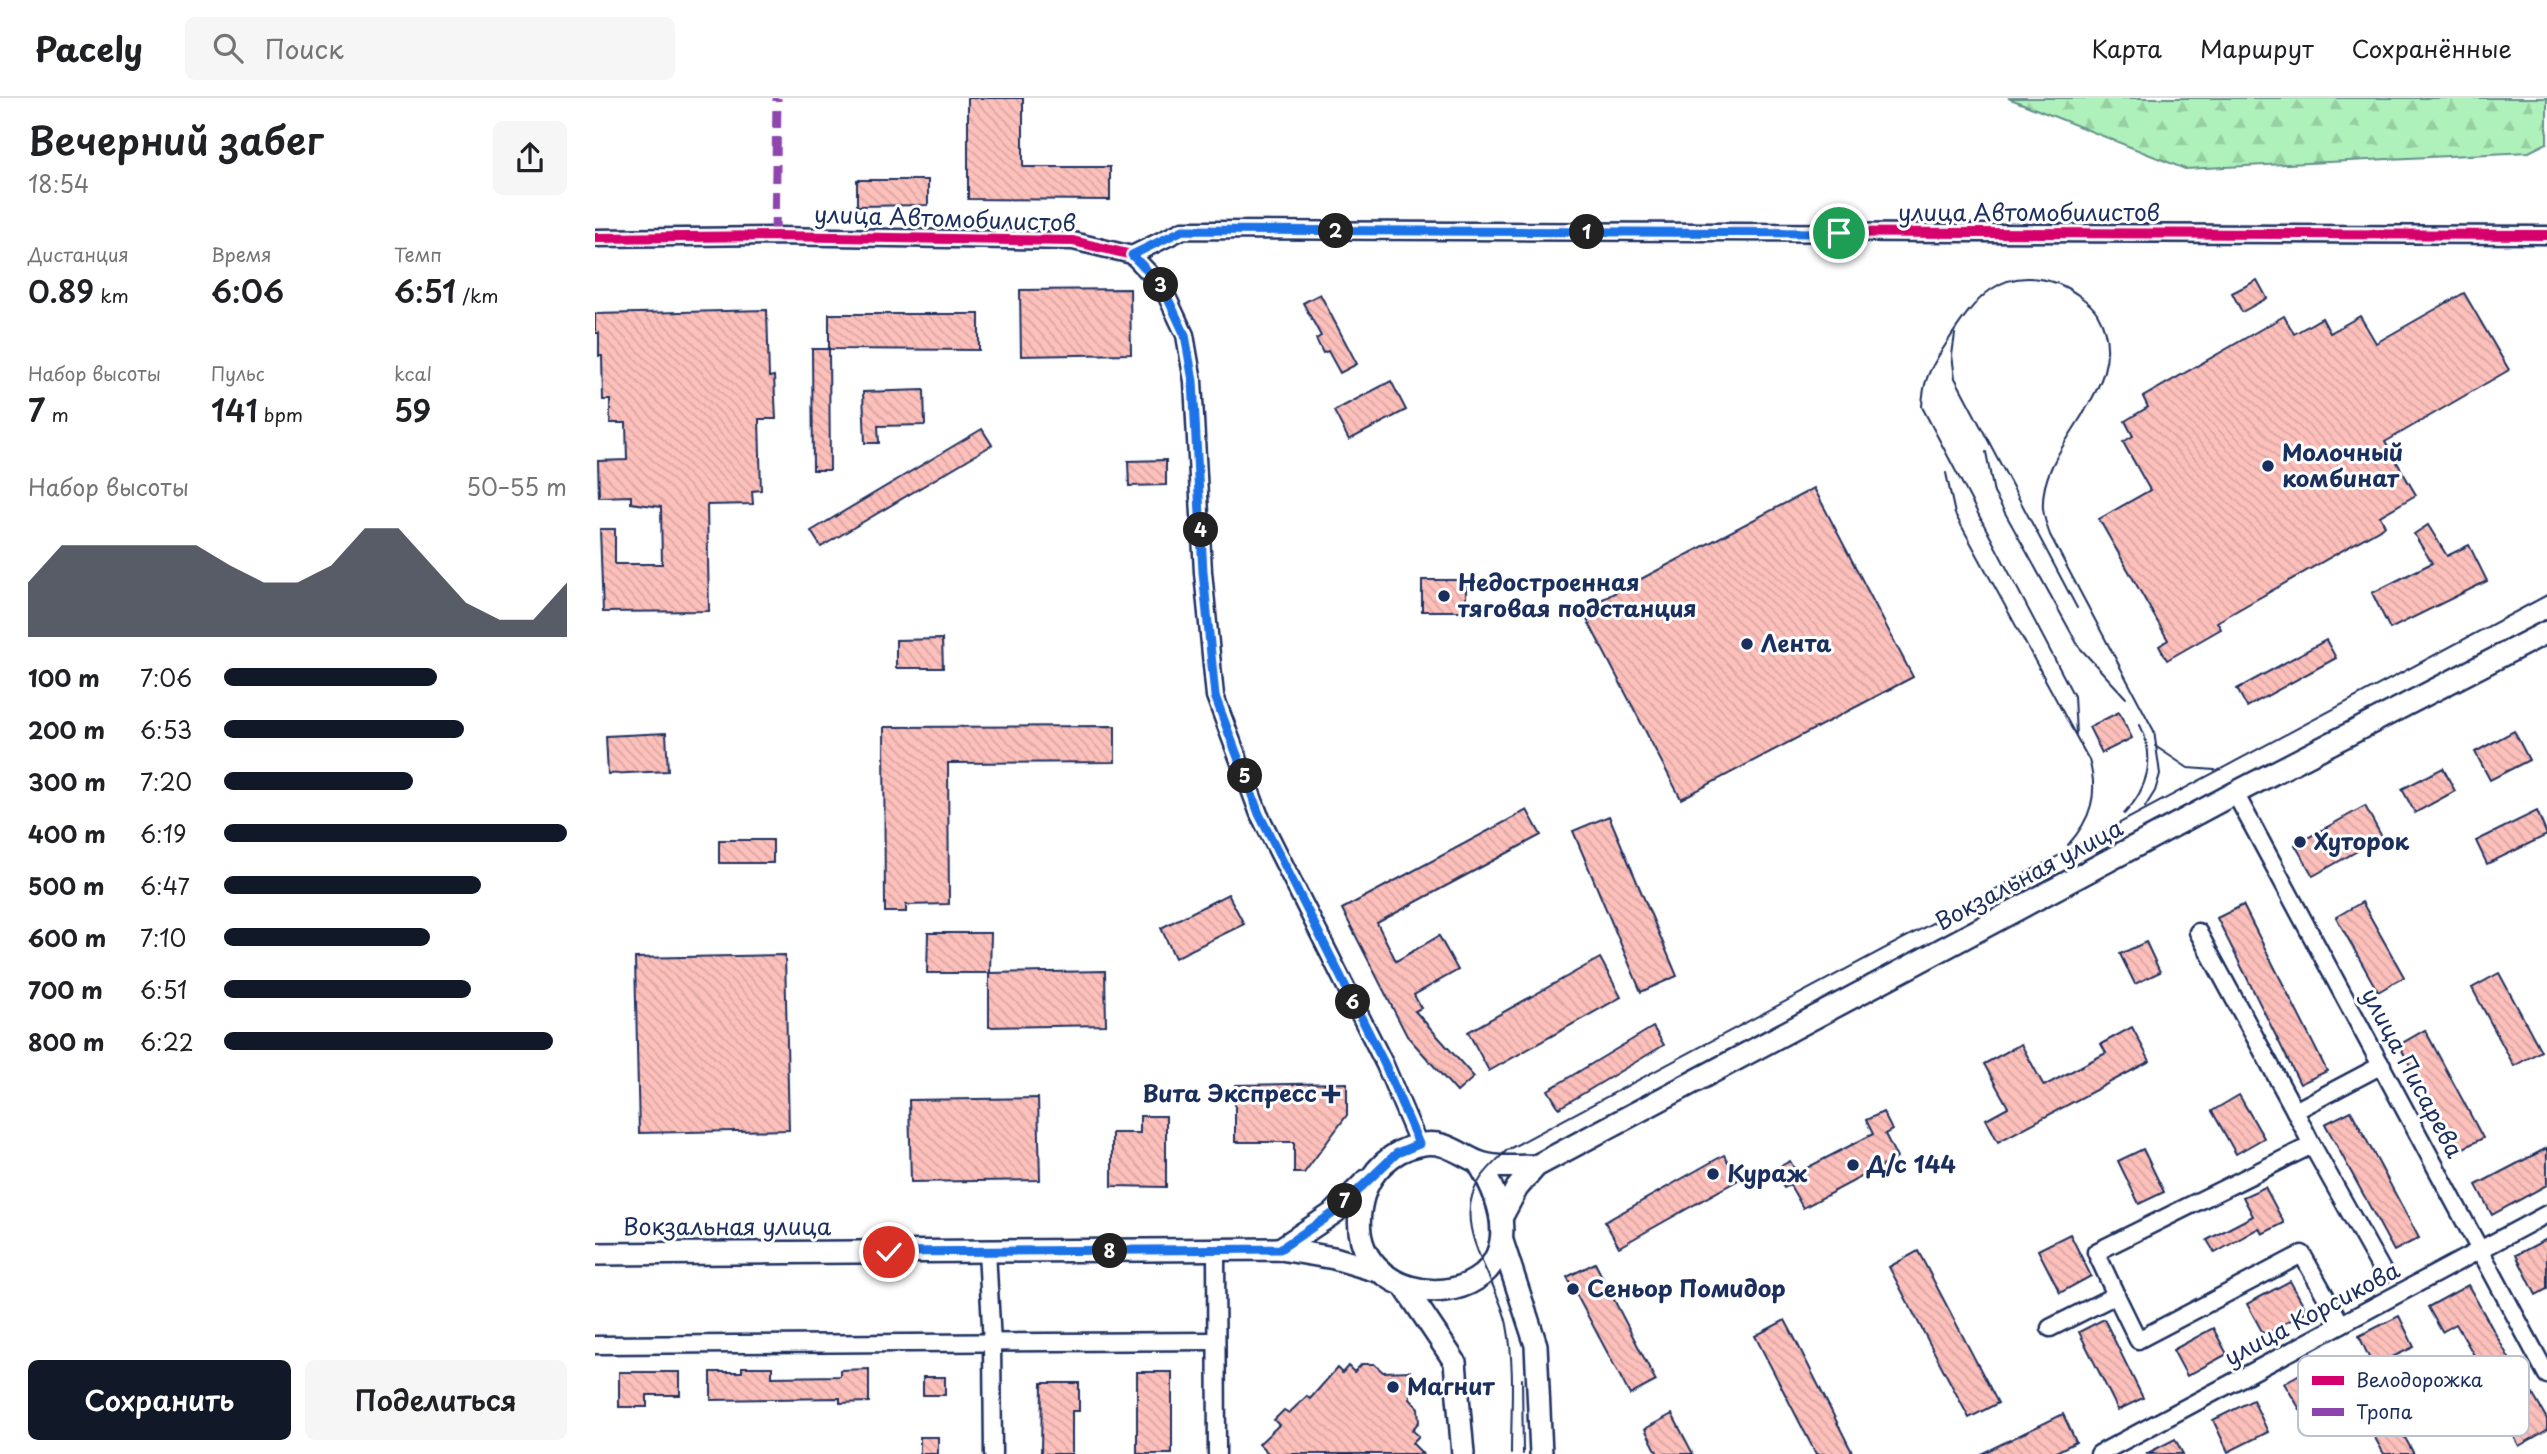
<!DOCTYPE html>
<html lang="ru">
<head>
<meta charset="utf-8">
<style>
  :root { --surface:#fff; --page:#f6f6f6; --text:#202124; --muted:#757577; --line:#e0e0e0; --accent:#111827 }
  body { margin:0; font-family:"Playpen Sans",sans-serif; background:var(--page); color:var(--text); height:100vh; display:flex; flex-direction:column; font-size:26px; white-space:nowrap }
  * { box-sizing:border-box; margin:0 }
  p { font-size:23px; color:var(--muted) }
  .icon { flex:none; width:38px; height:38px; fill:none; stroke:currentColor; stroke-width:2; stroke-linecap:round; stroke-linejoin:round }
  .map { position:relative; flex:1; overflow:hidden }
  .details { display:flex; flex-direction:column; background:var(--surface); width:595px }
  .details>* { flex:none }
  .pin { position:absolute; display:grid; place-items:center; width:60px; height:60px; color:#fff; margin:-30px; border:4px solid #fff; border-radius:50%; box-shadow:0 2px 7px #0007 }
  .km { position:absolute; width:35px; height:35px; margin:-18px; border-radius:50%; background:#222; color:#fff; font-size:19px; line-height:35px; text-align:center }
  .round { display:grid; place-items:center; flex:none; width:74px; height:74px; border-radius:10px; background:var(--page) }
  .headline { display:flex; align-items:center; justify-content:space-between; height:119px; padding:0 28px }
  h1 { font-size:38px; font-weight:600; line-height:52px }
  .stats { display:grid; grid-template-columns:repeat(3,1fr); gap:10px; height:119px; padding:7px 28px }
  .stats div { display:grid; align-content:center }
  .stats b { font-size:30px; font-weight:600 }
  .stats small { font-size:19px; font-weight:400 }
  .stats p { font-size:19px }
  .chart { height:196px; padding:14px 28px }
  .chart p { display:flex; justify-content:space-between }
  .chart svg { width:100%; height:126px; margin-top:7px; fill:var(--accent); opacity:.7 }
  .primary-button { display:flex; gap:14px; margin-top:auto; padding:14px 28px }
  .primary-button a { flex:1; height:80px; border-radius:10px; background:var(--accent); color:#fff; font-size:28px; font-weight:600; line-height:80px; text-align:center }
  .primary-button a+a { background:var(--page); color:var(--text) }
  ul { padding:0 28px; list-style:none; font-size:23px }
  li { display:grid; grid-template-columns:112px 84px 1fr; align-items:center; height:52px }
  li i { height:18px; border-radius:9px; background:var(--accent) }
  header { display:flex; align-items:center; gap:42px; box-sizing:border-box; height:98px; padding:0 35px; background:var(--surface); border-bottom:2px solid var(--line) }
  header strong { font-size:33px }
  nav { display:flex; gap:38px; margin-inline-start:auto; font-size:24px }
  .search { width:490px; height:63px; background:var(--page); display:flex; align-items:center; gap:18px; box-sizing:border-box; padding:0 24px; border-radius:10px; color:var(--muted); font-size:26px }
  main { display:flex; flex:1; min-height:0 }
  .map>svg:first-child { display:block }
  .forest { fill:url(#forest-firs); stroke:#65908c; stroke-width:2 }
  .building { fill:url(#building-back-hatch); stroke:#1b2f5e; stroke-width:2 }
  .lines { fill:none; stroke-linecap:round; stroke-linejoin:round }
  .street-casing { stroke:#1b2f5e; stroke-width:21 }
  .secondary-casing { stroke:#1b2f5e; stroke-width:26 }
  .street { stroke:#fff; stroke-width:16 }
  .secondary { stroke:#fff; stroke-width:21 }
  .tram { stroke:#1b2f5e; stroke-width:2 }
  .quiet { stroke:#8e44ad; stroke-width:9; stroke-dasharray:18 9; stroke-linecap:butt }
  .cycleway-casing { stroke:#fff; stroke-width:15 }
  .cycleway { stroke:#d6006c; stroke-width:10 }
  .route-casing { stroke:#fff; stroke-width:14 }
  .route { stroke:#1a73e8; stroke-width:9 }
  .poi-dot { fill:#1b2f5e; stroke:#fff; stroke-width:2.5 }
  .labels { text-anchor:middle; stroke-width:6; stroke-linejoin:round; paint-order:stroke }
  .street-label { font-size:23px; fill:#1b2f5e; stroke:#fff }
  .poi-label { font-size:23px; font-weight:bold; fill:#1b2f5e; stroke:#fff; text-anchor:start }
  .key { fill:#fff; stroke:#bbc1cf; stroke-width:2 }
  .key-label { font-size:19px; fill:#1b2f5e }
</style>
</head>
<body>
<header>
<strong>Pacely</strong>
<div class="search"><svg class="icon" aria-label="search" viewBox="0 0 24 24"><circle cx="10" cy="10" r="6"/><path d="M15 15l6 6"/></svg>Поиск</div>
<nav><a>Карта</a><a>Маршрут</a><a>Сохранённые</a></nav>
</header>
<main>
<section class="details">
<div class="headline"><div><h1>Вечерний забег</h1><p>18:54</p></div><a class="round"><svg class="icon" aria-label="share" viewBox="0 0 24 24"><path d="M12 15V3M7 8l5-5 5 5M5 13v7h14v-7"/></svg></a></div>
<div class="stats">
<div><p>Дистанция</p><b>0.89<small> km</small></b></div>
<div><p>Время</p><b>6:06</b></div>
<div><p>Темп</p><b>6:51<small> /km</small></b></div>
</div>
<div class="stats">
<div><p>Набор высоты</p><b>7<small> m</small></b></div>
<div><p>Пульс</p><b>141<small> bpm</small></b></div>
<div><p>kcal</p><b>59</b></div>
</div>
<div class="chart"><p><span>Набор высоты</span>50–55 m</p>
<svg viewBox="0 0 160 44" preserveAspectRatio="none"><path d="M0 44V25L10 12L20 12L30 12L40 12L50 12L60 19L70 25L80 25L90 19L100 6L110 6L120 19L130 32L140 38L150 38L160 25V44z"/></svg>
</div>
<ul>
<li><b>100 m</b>7:06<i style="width:62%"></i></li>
<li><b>200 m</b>6:53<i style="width:70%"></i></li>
<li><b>300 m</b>7:20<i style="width:55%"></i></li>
<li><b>400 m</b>6:19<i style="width:100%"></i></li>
<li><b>500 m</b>6:47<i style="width:75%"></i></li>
<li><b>600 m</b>7:10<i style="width:60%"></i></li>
<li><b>700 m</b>6:51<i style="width:72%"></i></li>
<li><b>800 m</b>6:22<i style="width:96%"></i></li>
</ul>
<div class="primary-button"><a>Сохранить</a><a>Поделиться</a></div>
</section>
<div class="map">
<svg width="1952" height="1356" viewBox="0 0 1952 1356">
  <defs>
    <pattern id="forest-firs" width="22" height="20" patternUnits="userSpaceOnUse" patternTransform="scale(1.75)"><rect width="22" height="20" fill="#aff1ba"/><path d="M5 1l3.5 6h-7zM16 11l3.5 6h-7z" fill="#96cfa2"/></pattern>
    <pattern id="building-back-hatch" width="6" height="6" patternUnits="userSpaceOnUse" patternTransform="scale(1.75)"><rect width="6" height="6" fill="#fdc0bb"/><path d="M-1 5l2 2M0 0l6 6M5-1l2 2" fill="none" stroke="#d8a5a3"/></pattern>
  </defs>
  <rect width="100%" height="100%" fill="#fff"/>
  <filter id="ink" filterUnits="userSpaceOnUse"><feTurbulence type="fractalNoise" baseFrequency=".0143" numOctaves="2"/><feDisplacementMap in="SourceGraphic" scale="14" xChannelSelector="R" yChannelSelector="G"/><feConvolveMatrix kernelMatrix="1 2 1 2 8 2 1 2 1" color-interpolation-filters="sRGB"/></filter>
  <g filter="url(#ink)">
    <path class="forest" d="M1413 0H1952V45L1934 54 1590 71Z"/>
    <g class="building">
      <path d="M373 0H428V69H515V102L373 101Z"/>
      <path d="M262 82H333V107L262 108Z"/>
      <path d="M1662 182 1672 200 1647 214 1637 195Z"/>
      <path d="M535 191 536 256 426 258 425 192Z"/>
      <path d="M1869 195 1914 272 1790 344 1821 397 1785 418 1790 428 1622 524 1626 531 1572 562 1564 548 1573 542 1504 421 1555 392 1528 344 1538 338 1530 323 1553 309 1548 299 1689 218 1699 236 1727 220 1735 235 1765 218 1781 245Z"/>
      <path d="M725 196 762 266 745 275 733 253 728 255 721 241 726 238 708 205Z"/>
      <path d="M172 212 174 279 179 278 181 321H164L166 392 157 393 158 406 112 407 114 513 8 514 5 431H20V466H67L66 409 36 405V398L4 399 3 363 32 362 31 325H15V302H8L7 258H4V235H0V216Z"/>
      <path d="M234 216H384V252L234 251Z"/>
      <path d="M217 251H234L235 372H218Z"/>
      <path d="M796 283 811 312 754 342 739 313Z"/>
      <path d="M329 292 330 327 283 328 284 345H270L268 294Z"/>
      <path d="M387 331 397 347 226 449 216 433Z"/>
      <path d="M571 362V387L534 388 533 363Z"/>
      <path d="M1219 390 1318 579 1086 701 987 512Z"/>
      <path d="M1833 427 1852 458 1874 447 1892 483 1795 531 1777 495 1837 465 1819 436Z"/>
      <rect x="827" y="482" width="44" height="31"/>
      <path d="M347 541 348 570H301V542Z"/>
      <path d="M1731 542 1741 560 1652 609 1642 591Z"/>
      <path d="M1524 614 1537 640 1507 655 1494 629Z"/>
      <path d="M520 628V664L353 665 354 806 311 807V814H290L289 629Z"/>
      <path d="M1919 633 1934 662 1895 682 1880 654Z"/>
      <path d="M71 635 73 673 13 676 11 638Z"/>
      <path d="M1848 670 1860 693 1820 715 1807 691Z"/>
      <path d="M1770 708 1787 739 1718 778 1700 747Z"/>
      <path d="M932 712 946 737 782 825 801 863 844 838 863 872 819 897 826 910 820 913 879 979 862 994 812 938 747 811Z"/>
      <path d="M1942 713 1952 737 1892 766 1881 743Z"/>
      <path d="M1014 718 1082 878 1046 894 978 733Z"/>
      <rect x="124" y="742" width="54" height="23"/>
      <path d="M633 796 649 826 580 860 566 830Z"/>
      <path d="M1767 804 1809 879 1783 894 1741 819Z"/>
      <path d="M1648 807 1732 973 1705 986 1622 820Z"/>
      <path d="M333 835H396L395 875 510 873 511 927 394 929V875H332Z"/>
      <path d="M1551 844 1565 874 1540 886 1525 856Z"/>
      <path d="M190 857 194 1032 44 1035 40 860Z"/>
      <path d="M1005 860 1026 899 894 973 873 934Z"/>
      <path d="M1904 875 1946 953 1919 968 1877 890Z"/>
      <path d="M1058 929 1069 947 964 1010 953 992Z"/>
      <path d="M1537 929 1555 963 1403 1044 1391 1021 1413 1009 1389 966 1426 946 1449 988 1511 955 1506 946Z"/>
      <path d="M1830 932 1888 1040 1861 1054 1804 947Z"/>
      <path d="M752 985V1017L709 1075H699V1044H640V987Z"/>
      <path d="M1644 997 1669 1040 1641 1056 1617 1013Z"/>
      <path d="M443 1000 445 1082 316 1084 314 1002Z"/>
      <path d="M1756 1013 1824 1140 1799 1153 1730 1026Z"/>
      <path d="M1288 1014 1297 1032 1290 1036 1302 1060 1208 1110 1195 1087 1189 1090 1179 1072 1195 1063 1202 1075 1278 1036 1271 1022Z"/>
      <path d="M545 1018H571V1089L517 1088V1035H545Z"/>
      <path d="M1952 1050V1087L1897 1117 1881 1087Z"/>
      <path d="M1548 1051 1569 1094 1544 1106 1523 1063Z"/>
      <path d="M1129 1057 1143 1082 1024 1149 1010 1124Z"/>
      <path d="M1670 1089 1689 1125 1667 1136 1664 1130 1620 1155 1612 1142 1658 1118 1648 1099Z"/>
      <path d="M1475 1136 1496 1178 1465 1195 1443 1152Z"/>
      <path d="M1952 1141V1191L1941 1197 1921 1157Z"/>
      <path d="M1323 1153 1403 1305 1374 1320 1294 1169Z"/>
      <path d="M1000 1165 1061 1283 1035 1297 972 1179Z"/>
      <path d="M1695 1183 1712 1213 1669 1237 1652 1206Z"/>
      <path d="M1873 1187 1919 1269 1887 1287 1872 1260 1879 1257 1861 1226 1847 1234 1833 1209Z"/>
      <path d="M1804 1218 1819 1249 1778 1268 1764 1238Z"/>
      <path d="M1509 1221 1548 1300 1523 1312 1484 1234Z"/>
      <path d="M1190 1222 1199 1239 1258 1356H1221L1160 1238Z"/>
      <path d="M1618 1230 1632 1256 1592 1278 1578 1252Z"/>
      <path d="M1731 1261 1748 1290 1706 1313 1689 1285Z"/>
      <path d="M767 1266H779L788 1274 815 1273V1301L823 1310 824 1324 817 1332 824 1338 817 1345 828 1356H674L664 1346 684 1327 679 1322 689 1312 694 1315 712 1298 715 1301 742 1270 747 1275 753 1268 759 1274Z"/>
      <path d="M147 1269H177V1279L245 1278V1272L274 1271V1304L245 1305V1300L116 1302V1274H147Z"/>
      <path d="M24 1274H85V1297H52V1309H24Z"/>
      <rect x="542" y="1274" width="35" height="82"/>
      <rect x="328" y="1279" width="22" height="18"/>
      <path d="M447 1285H484V1313H477V1356H446Z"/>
      <path d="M1934 1290 1952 1321V1332L1924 1348 1902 1308Z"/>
      <path d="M1658 1302 1673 1334 1633 1354 1618 1322Z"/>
      <path d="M1794 1311 1819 1356H1789L1771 1324Z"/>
      <path d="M1077 1316 1098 1356H1063L1050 1331Z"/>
      <path d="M1468 1316 1481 1344 1457 1356H1386Z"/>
      <rect x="325" y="1339" width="18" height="17"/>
      <path d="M1580 1341 1588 1356H1551Z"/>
    </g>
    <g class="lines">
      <g class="street-casing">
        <g id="street">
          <path d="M0 140 180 138 478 143 537 157 588 132 1952 137"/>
          <path d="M537 157 567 188 590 237 598 283 608 474 620 598 664 716 790 967 824 1047"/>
          <path d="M1640 695 1952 1277"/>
          <path d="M1603 834 1700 1013"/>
          <path d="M1717 1047 1789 1176"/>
          <path d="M392 1153 397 1246 398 1356"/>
          <path d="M621 1153 622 1356"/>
          <path d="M1521 1197 1543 1242 1707 1156 1746 1226"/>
          <path d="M1455 1230 1521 1197 1501 1154 1717 1047 1700 1013 1787 967"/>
          <path d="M0 1247 621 1243"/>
          <path d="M1504 1356 1952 1116"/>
        </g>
      </g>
      <g class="secondary-casing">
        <g id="secondary">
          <path d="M883 1064C983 1226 732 1232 768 1099 775 1073 798 1052 824 1047 849 1041 862 1055 883 1064 900 1071 924 1068 941 1068"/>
          <path d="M906 1120 922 1090 941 1068 1640 695 1952 534"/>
          <path d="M907 1143 941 1247 946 1356"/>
          <path d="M685 1151 740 1114 771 1083"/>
          <path d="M0 1156 685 1151 739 1160 789 1175"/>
          <path d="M809 1188 860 1264 868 1356"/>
        </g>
      </g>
      <use href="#street" class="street"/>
      <use href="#secondary" class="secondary"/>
      <g class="tram">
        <path d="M1360 236 1357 257 1360 280 1482 510"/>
        <path d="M1391 354 1399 395 1484 549 1531 600"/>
        <path d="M1351 375 1360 416 1494 662C1504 696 1496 721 1473 747"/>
        <path d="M1481 636 1479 598 1327 309C1328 280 1336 270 1351 246 1380 201 1405 165 1464 186 1476 191 1495 204 1502 215 1544 288 1443 342 1448 411 1449 419 1452 429 1455 437L1559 633 1565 676 1560 693 1550 709"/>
        <path d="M1560 648 1593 670 1620 672"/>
        <path d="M1529 716C1553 691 1561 659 1545 627"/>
        <path d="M927 1281 928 1356"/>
        <path d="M916 1356C916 1313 920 1269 912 1227 903 1180 852 1127 886 1080 893 1070 903 1061 912 1052L1952 497"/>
      </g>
      <path class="quiet" d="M180 138 182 0"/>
      <g class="cycleway-casing">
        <g id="cycleway">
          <path d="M0 140 180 138 478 143 537 157 588 132 1952 137"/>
          <path d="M537 157 567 188 590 237 598 283 608 474 620 598 664 716 790 967 824 1047"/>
        </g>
      </g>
      <use href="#cycleway" class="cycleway"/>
    </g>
  </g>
  <g class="lines" filter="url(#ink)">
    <g class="route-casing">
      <path id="route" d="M294 1154 685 1151 740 1114 802 1055 824 1046 790 967 664 716 620 598 608 474 598 283 590 237 567 188 537 157 588 132 1244 135"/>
    </g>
    <use href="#route" class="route"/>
  </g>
  <g class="poi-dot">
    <circle cx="1673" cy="368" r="7"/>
    <circle cx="849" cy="498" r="7"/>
    <circle cx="1152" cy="546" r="7"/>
    <circle cx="1705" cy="744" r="7"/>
    <path d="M732.5 985.5h7v7h7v7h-7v7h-7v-7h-7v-7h7z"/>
    <circle cx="1258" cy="1067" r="7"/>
    <circle cx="1118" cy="1076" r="7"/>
    <circle cx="978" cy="1191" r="7"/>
    <circle cx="798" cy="1289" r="7"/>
  </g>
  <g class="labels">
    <g class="street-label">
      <text x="1434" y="123">улица Автомобилистов</text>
      <text transform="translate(350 121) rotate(2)" y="8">улица Автомобилистов</text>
      <text transform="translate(1434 777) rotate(-28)" y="8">Вокзальная улица</text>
      <text transform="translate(1817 975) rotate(62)" y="8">улица Писарева</text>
      <text x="132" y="1137">Вокзальная улица</text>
      <text transform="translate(1717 1216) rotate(-28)" y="8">улица Корсикова</text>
    </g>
    <g class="poi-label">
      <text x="1687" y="363">Молочный<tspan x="1687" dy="26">комбинат</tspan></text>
      <text x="863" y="493">Недостроенная<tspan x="863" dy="26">тяговая подстанция</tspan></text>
      <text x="1166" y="554">Лента</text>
      <text x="1719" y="752">Хуторок</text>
      <text x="722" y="1004" text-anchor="end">Вита Экспресс</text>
      <text x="1272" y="1075">Д/с 144</text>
      <text x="1132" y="1084">Кураж</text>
      <text x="992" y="1199">Сеньор Помидор</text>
      <text x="812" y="1297">Магнит</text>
    </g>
  </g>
  <rect x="1703" y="1258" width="231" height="80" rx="10" class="key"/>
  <rect x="1717" y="1278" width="32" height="9" fill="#d6006c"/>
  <rect x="1717" y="1310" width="32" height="8" fill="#8e44ad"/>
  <g class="key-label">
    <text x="1761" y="1289">Велодорожка</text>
    <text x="1761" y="1321">Тропа</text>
  </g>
</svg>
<div class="pin" style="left:1244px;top:135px;background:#1e9e55"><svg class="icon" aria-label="arrive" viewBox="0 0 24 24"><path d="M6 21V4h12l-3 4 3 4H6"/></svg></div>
<div class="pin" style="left:294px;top:1154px;background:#d93025"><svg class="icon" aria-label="check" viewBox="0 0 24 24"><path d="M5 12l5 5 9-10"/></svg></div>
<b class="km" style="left:992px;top:134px">1</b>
<b class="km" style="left:741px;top:133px">2</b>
<b class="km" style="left:566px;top:187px">3</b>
<b class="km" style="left:606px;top:432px">4</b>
<b class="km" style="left:650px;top:678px">5</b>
<b class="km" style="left:758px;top:904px">6</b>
<b class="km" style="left:750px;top:1103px">7</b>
<b class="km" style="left:515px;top:1153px">8</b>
</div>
</main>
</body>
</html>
